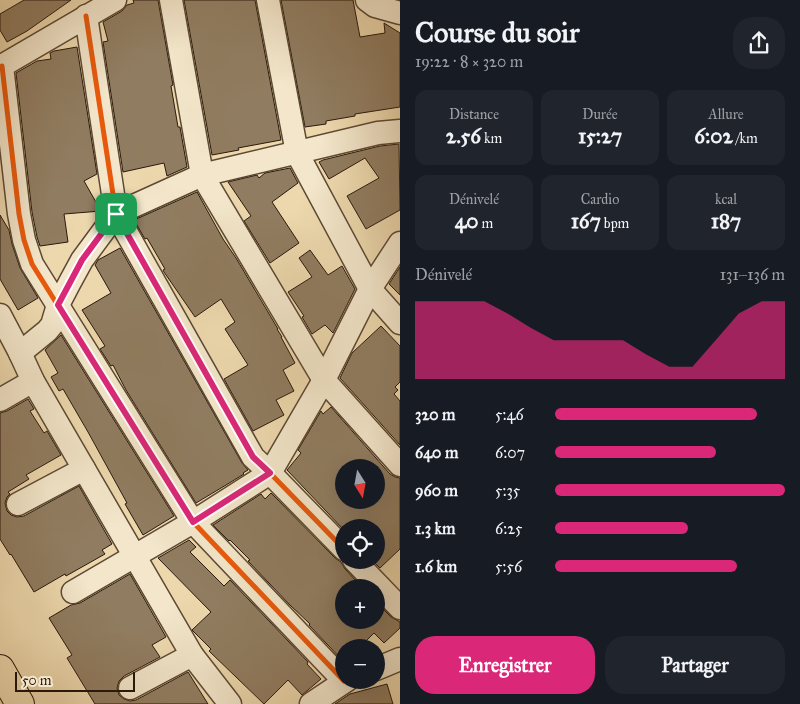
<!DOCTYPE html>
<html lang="fr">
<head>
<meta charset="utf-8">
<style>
  :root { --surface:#171b24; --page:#20242c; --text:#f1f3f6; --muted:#9ea1a6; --accent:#db2777 }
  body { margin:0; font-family:"IM FELL Great Primer",serif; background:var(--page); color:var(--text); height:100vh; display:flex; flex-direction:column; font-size:19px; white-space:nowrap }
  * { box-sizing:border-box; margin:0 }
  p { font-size:16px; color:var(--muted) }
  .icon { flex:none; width:28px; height:28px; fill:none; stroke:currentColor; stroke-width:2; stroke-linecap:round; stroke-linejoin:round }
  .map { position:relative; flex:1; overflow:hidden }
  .panel { display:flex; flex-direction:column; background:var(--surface); width:400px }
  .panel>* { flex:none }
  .needle { width:32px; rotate:169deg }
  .controls { position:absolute; left:335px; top:459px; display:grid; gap:10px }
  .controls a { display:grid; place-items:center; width:50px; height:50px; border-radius:50%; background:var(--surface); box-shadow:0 5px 20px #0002; font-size:25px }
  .scale { position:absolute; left:15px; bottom:12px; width:120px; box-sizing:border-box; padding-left:5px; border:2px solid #2b190c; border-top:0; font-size:14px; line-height:18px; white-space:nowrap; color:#2b190c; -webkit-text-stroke:4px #f3e6ca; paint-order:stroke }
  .pin { position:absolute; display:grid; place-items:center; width:42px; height:42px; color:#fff; margin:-21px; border-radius:10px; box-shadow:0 2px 8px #0006 }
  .round { display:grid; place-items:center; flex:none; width:52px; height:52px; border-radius:20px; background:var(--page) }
  .overview { display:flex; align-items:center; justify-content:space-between; height:85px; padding:0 15px }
  h1 { font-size:28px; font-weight:700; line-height:38px }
  .stats { display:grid; grid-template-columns:repeat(3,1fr); gap:8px; height:85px; padding:5px 15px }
  .stats div { display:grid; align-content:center; border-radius:12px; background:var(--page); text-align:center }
  .stats b { font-size:21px; font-weight:700 }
  .stats small { font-size:14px; font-weight:400 }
  .stats p { font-size:14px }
  .chart { height:140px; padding:10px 15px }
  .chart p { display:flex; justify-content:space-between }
  .chart svg { width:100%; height:90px; margin-top:5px; fill:var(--accent); opacity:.7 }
  .button { display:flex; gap:10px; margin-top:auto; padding:10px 15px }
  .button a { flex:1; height:58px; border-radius:20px; background:var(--accent); color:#fff; font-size:20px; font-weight:700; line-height:58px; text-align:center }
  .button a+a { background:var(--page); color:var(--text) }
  ul { padding:0 15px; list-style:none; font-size:16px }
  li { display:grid; grid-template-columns:80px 60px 1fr; align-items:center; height:38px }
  li i { height:12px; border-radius:6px; background:var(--accent) }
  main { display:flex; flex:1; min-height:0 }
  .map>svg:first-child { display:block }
  .building { fill:#907c60; stroke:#2b190c; fill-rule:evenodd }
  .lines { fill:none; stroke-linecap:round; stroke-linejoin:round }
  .minor-casing { stroke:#5c4934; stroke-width:25 }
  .major-casing { stroke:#2b190c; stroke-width:30 }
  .minor { stroke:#f3e6ca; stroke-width:22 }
  .major { stroke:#edd8ad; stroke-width:28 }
  .cycleway-casing { stroke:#f3e6ca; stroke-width:8 }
  .cycleway { stroke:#e8590c; stroke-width:5 }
  .route-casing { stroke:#fff; stroke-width:10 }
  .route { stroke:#db2777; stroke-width:6 }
</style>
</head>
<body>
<main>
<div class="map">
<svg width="400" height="704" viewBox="0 0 400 704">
  <rect width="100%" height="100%" fill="#edd8ad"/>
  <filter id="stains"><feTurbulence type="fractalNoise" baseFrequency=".004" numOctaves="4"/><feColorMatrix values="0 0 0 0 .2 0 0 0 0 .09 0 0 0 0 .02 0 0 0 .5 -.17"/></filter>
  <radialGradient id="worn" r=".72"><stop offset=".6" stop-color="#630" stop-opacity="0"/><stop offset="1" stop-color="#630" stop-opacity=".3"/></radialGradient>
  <g class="building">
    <path d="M24 0H71L27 31 7 42 0 30V14Z"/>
    <path d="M133 0H158L173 85 171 86 178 127H180L187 167 167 176 164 163 123 172 103 42 108 41 103 22 122 11 127 5 134 3Z"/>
    <path d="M184 0H255L281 140 238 148 239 150 212 155Z"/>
    <path d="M281 0H353L360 37 385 33 384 23 400 33V107L355 114V116L326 121V124L305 127Z"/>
    <path d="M77 47 97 174 84 181 101 211 64 214 68 242 40 246 37 237 32 212 16 73 37 61 51 59 50 53 54 51Z"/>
    <path d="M399 144 400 210 366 229 347 196 379 178 365 158 329 179 319 162 323 160 380 146Z"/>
    <path d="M290 168 298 183 272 202 299 243 270 263 244 221 251 216 228 182 257 175 259 178 265 173Z"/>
    <path d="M197 192 223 239 236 258 278 329H277L282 337H281L295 363 283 370 294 391 276 400 284 415 253 431 224 379 248 365 225 329 235 322 221 299 195 317 164 272 163 270 165 269 147 238 145 239 134 220Z"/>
    <path d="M0 215 9 230 12 244 20 268 38 298 18 310 0 279Z"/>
    <path d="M120 248 242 463 248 470 243 473 244 474 226 485 196 503 126 390 113 365 111 366 100 349 105 346 82 310 111 293 95 265 98 260Z"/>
    <path d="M310 250 328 275 342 266 355 289 333 333 325 325 312 334 302 317 304 316 288 292 312 277 299 258Z"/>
    <path d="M400 267V295L389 284Z"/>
    <path d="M381 326 400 346V382L395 387 398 390 394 394 400 401V445L340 378 352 353Z"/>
    <path d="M61 335 174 516 143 535 125 504 127 503 88 432 63 389 59 391 51 377 58 373 45 350Z"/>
    <path d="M28 399 34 409 30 411 44 433 47 431 61 455 26 475 29 479 8 492 10 494 7 497 5 503 7 511 11 515 17 517 24 516 79 486 112 544 102 550 105 554 66 576 65 574 34 592 11 554 10 555 0 539V413L7 411Z"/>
    <path d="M331 407 390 474 395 477 400 478V549L380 568 372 560H376V528H344L343 529 287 470 301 453 298 450 321 411 323 414ZM344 468H376V500H344Z"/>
    <path d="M271 493 335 558 341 562 345 569 358 583 354 588H344V620H376V602L391 617 400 622V628L384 643 374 633 359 648H344V662L309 625 310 624 290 605 248 561 250 560 230 540 229 541 213 525 261 494 265 499Z"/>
    <path d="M189 540 196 547 190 552 224 586 230 580 308 662 307 664 321 679 302 695 288 680 264 704 209 651 211 649 192 630 211 612 158 558Z"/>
    <path d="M130 574 166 637 152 645 160 657 124 676 119 681 117 688 119 695 124 699 130 701 136 700 188 672 208 704H95L67 658 72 655 49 618 71 605 80 603Z"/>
    <path d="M387 684 393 704H335L350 694Z"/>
  </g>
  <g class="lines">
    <g class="minor-casing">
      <g id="minor">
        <path d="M171 0 202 175 324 380 400 465"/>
        <path d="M268 0 297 153 370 289 400 323"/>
        <path d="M367 0 375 6 400 13"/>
        <path d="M86 16 116 214 253 457 270 473 344 549"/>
        <path d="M2 66 19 214 24 240 32 264 193 522 344 681"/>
        <path d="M0 67 115 0"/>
        <path d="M0 315 20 353 33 381 192 655 230 704"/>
        <path d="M20 353 47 331 52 325 58 305 70 282 82 260 116 214 202 175 378 133 400 131"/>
        <path d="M0 400 33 381"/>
        <path d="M18 504 84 469"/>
        <path d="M354 560 400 608"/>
        <path d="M73 592 193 522 270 473 324 380 370 289 400 243"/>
        <path d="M376 669 400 659"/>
        <path d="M130 688 192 655"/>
        <path d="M311 704 347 680"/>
      </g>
    </g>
    <g class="major-casing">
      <path id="major" d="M0 669 20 704"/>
    </g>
    <use href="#minor" class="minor"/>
    <use href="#major" class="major"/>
    <g class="cycleway-casing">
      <g id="cycleway">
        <path d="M86 16 116 214 253 457 270 473 344 549"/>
        <path d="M2 66 19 214 24 240 32 264 193 522 344 681"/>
      </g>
    </g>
    <use href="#cycleway" class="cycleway"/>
  </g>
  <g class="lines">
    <g class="route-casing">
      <path id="route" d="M116 214 253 457 270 473 193 522 58 305 82 260Z"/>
    </g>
    <use href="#route" class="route"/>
  </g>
  <rect width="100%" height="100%" filter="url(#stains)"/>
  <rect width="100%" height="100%" fill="url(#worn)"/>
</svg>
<div class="controls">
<a><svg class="needle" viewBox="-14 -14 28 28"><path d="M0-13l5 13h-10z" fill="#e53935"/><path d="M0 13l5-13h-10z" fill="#9ea1a6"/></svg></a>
<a><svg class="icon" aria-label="locate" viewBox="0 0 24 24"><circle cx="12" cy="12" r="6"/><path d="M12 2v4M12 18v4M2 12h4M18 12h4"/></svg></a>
<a>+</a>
<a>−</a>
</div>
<div class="scale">50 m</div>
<div class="pin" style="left:116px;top:214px;background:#1e9e55"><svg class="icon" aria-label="arrive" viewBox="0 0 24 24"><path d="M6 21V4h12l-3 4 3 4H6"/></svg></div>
</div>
<section class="panel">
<div class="overview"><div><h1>Course du soir</h1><p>19:22 · 8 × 320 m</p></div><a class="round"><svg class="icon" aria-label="share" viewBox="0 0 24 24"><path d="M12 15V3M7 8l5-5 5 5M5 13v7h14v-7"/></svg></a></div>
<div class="stats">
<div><p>Distance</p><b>2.56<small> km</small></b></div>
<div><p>Durée</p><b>15:27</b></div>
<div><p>Allure</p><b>6:02<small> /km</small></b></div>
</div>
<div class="stats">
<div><p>Dénivelé</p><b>40<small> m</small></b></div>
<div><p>Cardio</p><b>167<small> bpm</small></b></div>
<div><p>kcal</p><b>187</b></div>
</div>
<div class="chart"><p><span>Dénivelé</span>131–136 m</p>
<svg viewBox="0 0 160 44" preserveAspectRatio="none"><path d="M0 44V6L10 6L20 6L30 6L40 12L50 19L60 25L70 25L80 25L90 25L100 32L110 38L120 38L130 25L140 12L150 6L160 6V44z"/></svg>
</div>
<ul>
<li><b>320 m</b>5:46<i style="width:88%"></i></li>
<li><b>640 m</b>6:07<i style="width:70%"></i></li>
<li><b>960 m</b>5:35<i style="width:100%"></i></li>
<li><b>1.3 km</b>6:25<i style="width:58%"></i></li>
<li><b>1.6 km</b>5:56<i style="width:79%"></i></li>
</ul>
<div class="button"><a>Enregistrer</a><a>Partager</a></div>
</section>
</main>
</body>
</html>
